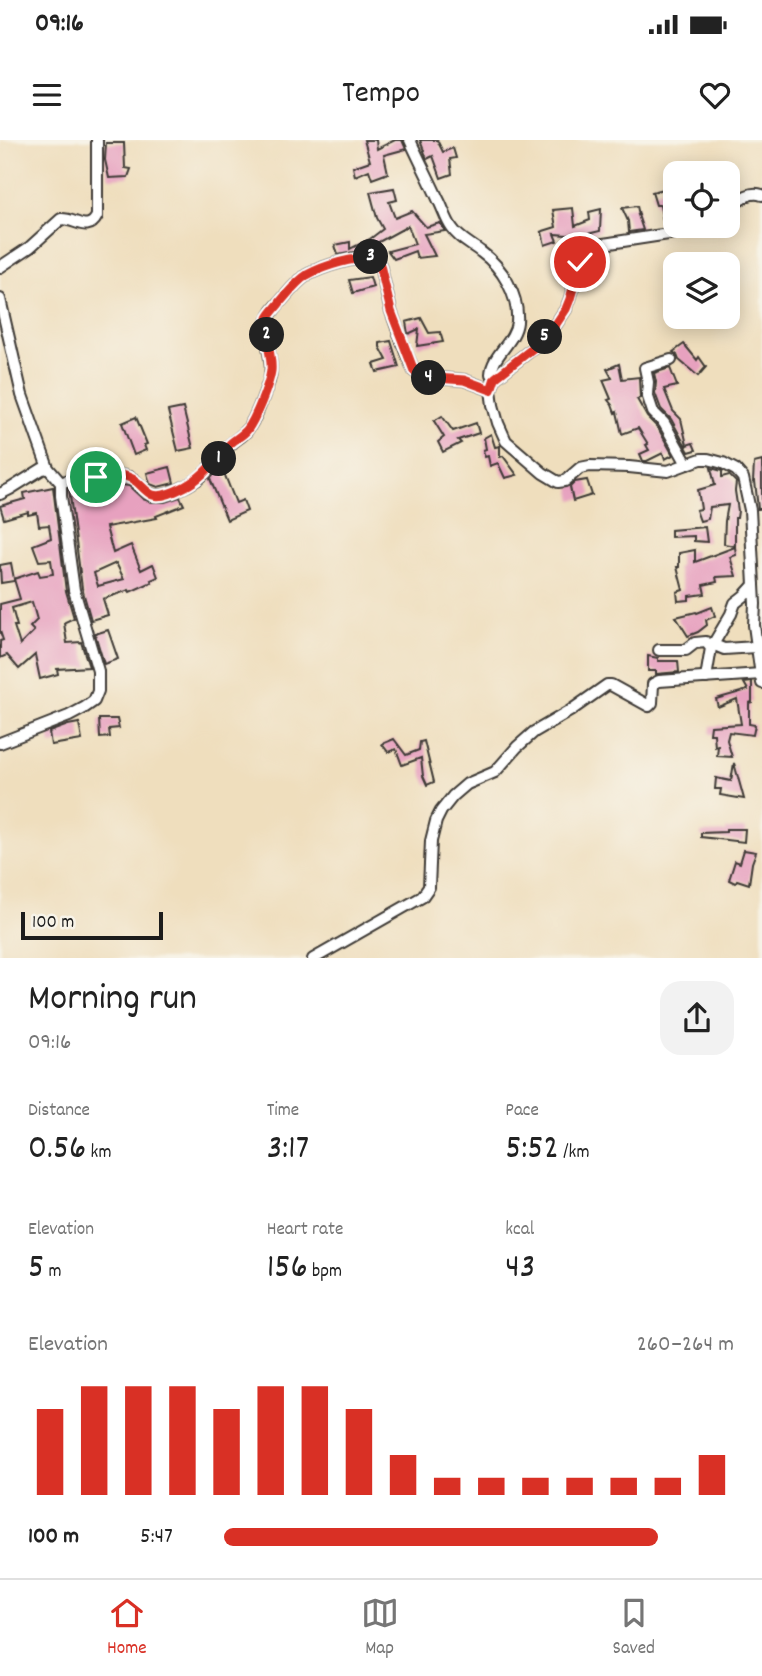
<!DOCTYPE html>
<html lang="en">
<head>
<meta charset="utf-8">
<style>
  :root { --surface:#fff; --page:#f2f2f2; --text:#222; --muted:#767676; --line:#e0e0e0; --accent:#d93025 }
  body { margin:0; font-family:Dekko,sans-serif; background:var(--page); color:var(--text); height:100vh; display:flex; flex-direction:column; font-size:26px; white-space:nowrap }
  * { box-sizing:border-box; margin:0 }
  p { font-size:23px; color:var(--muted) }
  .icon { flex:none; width:38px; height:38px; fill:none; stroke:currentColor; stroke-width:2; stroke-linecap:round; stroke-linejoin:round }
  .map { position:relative; height:818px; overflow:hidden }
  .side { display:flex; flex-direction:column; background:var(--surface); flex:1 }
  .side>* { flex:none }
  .controls { position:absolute; left:663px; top:21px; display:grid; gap:14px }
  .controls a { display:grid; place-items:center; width:77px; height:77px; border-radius:14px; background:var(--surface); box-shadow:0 4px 18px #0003; font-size:35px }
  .scale { position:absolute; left:21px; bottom:18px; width:142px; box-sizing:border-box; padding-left:7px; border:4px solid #1c1c1c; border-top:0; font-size:19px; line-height:24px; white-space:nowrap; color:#1c1c1c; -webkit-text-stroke:5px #f7f3e8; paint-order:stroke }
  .pin { position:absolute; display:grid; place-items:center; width:60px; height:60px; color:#fff; margin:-30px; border:4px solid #fff; border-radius:50%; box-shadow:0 2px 7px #0007 }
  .km { position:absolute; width:35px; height:35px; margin:-18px; border-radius:50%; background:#222; color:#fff; font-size:19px; line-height:35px; text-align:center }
  .round { display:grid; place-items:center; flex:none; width:74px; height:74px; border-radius:21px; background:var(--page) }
  .overview { display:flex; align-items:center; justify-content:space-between; height:119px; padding:0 28px }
  h1 { font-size:38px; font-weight:600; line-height:52px }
  .figures { display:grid; grid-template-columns:repeat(3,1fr); gap:10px; height:119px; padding:7px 28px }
  .figures div { display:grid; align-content:center }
  .figures b { font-size:35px; font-weight:600 }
  .figures small { font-size:19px; font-weight:400 }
  .figures p { font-size:19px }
  .chart { height:196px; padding:14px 28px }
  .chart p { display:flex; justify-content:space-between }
  .chart svg { width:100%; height:126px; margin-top:7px; stroke:var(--accent); stroke-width:6 }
  ul { padding:0 28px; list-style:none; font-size:23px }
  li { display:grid; grid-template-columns:112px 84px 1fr; align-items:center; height:52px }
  li i { height:18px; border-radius:9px; background:var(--accent) }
  .status { display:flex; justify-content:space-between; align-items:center; height:49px; padding:0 35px; background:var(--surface); direction:ltr }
  .status svg { height:19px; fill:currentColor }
  header { display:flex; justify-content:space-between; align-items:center; height:91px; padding:0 28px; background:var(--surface); font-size:32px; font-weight:600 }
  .dock { display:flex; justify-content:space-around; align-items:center; height:98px; border-top:2px solid var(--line); background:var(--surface); font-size:19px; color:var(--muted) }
  .dock a { display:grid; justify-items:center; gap:4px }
  .dock .active { color:var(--accent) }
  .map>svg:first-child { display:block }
  .building { fill:#e7a1bf; fill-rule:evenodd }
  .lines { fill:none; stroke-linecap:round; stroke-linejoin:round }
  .street-casing { stroke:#3c3934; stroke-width:14 }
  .street { stroke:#fff; stroke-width:10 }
  .route-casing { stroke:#fff; stroke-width:14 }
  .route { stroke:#d93025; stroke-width:9 }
</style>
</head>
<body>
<div class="status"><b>09:16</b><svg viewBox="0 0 49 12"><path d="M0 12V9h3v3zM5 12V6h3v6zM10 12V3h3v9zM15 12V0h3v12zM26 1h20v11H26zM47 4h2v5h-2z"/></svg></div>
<header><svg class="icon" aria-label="menu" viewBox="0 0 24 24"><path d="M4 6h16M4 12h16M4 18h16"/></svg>Tempo<svg class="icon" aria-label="heart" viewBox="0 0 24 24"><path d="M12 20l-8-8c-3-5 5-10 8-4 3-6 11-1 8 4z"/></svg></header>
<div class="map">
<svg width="762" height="819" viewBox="0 0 762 819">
  <rect width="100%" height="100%" fill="#f7f3e8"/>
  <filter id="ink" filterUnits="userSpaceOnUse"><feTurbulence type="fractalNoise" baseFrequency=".0143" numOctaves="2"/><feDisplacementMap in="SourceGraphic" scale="14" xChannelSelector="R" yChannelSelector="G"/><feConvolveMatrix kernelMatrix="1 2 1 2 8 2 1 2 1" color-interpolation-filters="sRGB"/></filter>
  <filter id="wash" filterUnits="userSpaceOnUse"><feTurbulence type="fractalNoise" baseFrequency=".00686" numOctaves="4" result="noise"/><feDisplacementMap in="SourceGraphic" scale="28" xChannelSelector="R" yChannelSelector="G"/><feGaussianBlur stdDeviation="1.57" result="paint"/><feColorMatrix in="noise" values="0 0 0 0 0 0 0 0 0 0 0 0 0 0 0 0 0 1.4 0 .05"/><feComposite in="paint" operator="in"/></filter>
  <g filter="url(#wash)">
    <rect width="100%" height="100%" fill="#efdebd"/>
    <g id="blocks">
      <g class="building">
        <path d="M364 0H376L377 9 395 0H402L406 9 384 15 388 33 372 39 369 30 355 36 353 27 370 21Z"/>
        <path d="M420 0H437L443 12 453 8 456 18 450 19 452 34 441 38 433 16 427 19Z"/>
        <path d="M106 3H124L125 28 131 29 128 37 109 38 105 20Z"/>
        <path d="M394 48 397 60 389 62 395 78 412 71 426 87 440 83 445 91 424 94 435 116 417 118 415 111 394 119 388 111 415 104 408 86 364 110 338 115 335 105 350 102V109L370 99 383 89 377 78 370 52Z"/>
        <path d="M664 49 670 72 676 70V84L664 87 660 65H656L652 52Z"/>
        <path d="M637 66 639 75H638L643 90 629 92 628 81 622 68Z"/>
        <path d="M573 68 575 86 590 80 589 72 601 69 600 91 587 94V99L578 102V96L554 94 557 101 545 105 542 92H540L556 87 553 70Z"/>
        <path d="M370 137 373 147 353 153 349 140Z"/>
        <path d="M421 178 429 193 440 192 443 202 417 206 419 189 408 194 406 182Z"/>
        <path d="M391 201 399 227 377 232 374 224 387 220 380 207V203Z"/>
        <path d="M684 204 697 220 699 217 706 227 698 236 679 220 677 215 673 212Z"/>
        <path d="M619 224 622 239 639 237 640 258 637 259 647 277 658 288 673 315 665 319 663 313 647 321H643L640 314 649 310 646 305 648 304 638 288 622 294 617 272 615 273 612 265 608 260 611 259 603 240 612 238 607 229Z"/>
        <path d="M670 228 677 246 664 249 673 271 681 279 687 305 693 303 696 310 689 312 671 279 661 269 655 253 656 242 654 233Z"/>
        <path d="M183 268 193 308 178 311 168 271Z"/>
        <path d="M442 276 453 291 476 283 479 293 458 300 461 303 443 312 438 302 444 297 434 281Z"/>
        <path d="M136 277 147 304 144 305 146 310 134 315 122 283Z"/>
        <path d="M491 294 495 307 500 306V317L503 316 517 335 505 338 498 323 490 326 488 316 485 317 483 310 486 309 484 298Z"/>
        <path d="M226 321 230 330 224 333 236 363 243 360 247 371 227 380 210 339Z"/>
        <path d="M762 321V369H758L755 341 753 342 754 323Z"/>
        <path d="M170 327 174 343 158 347 150 344 147 333Z"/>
        <path d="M711 328 722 331V337L729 335 736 342 735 351 738 371 737 378H735V406L724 404 725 381 728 365 710 367 708 379 700 381 696 370 701 369 698 350 715 345Z"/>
        <path d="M587 340 592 355 573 361 570 347 575 342Z"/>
        <path d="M109 343 129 346 143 359 152 362H165L180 357 184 365 156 376 157 378 106 387 113 413 131 405 141 430 153 424 158 437 151 440 152 442 130 452 129 450 103 459 108 475 91 480 82 448 69 348 87 344H94V345ZM116 423 124 439 98 446 94 433Z"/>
        <path d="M53 347 66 451 74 478 65 482 64 483 67 503 81 502 89 527 57 529 58 534 40 539 35 515 19 529 7 515 0 518V501L3 500 0 491V464L20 459 14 439V441L1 443 0 425 11 423 14 439 38 431 40 436 53 434 51 420 39 421 33 405 51 398 49 385 39 386 37 373 28 375V372L4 379 0 366 25 359 24 353ZM32 462 37 480 30 487 34 491 20 505 14 486H17L12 468Z"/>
        <path d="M705 387 707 402 694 401V396L671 397V390Z"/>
        <path d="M735 407 736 415 730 417 736 436 716 437 717 442 703 445 705 454 689 456V460L678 461 677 452 683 450 677 427H679V413L695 410V422Z"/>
        <path d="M712 467 715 476 706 480 707 485 698 492 688 496 676 477 696 472 697 473Z"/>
        <path d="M108 490 118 519 104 524 95 494Z"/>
        <path d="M648 516 658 518V521H678L679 532 656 534V531H648Z"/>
        <path d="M752 542V562L749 563V584L755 585 753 595 729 592 727 600 732 617 717 616 718 606 715 607 714 594H710L711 586 741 584 737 559 718 567 716 559 748 550 744 543Z"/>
        <path d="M99 579H117L119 588 109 589 110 597 100 598Z"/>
        <path d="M79 583 82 600 51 605 49 592 68 585Z"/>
        <path d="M394 599 406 615 419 610 420 602 424 601 434 642 427 645 423 636 421 618 402 625 396 609 388 612 382 604Z"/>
        <path d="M734 623 744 659 720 655 721 649H715L716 638 731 641Z"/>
        <path d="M726 689H745L744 702 701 697V693L726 692Z"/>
        <path d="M744 710 756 712 752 723 749 744 737 740 735 743 729 740 735 721 740 723Z"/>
      </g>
    </g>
  </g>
  <g filter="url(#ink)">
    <use href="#blocks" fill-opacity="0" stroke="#3c3934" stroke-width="2"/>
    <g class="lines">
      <g class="street-casing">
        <g id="street">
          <path d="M410 0C419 20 429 39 438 59 443 68 446 80 452 88 459 99 471 104 481 112 502 127 519 155 517 182 515 202 492 215 491 234L495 238"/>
          <path d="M728 69C739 61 749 50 762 55"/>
          <path d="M701 86 688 91 597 105C589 109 584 114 580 122L570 159 566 169 556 184 541 202 495 238 491 250 493 265 498 283 506 301 543 333 558 342 565 341 580 328 590 326 629 327 668 331 701 319H708L723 323 736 330 743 338 750 370 755 464 754 485 762 543"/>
          <path d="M0 127 30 107 61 79C75 78 88 94 97 76V0"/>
          <path d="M0 159 22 255 48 328 61 343"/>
          <path d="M671 220 645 228 648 242 647 254 653 272 664 283 687 324"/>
          <path d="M0 354 10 349 42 329 48 328"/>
          <path d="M712 504 724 509 756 507"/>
          <path d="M711 508 731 474 735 463 744 456 754 445"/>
          <path d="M659 510H686L695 503 706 502 711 508 706 538"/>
          <path d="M0 603 69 576 84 568 94 561 98 551V531L74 450 61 356V343C75 336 119 331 133 339 140 344 145 353 154 355 165 358 189 345 198 339 211 329 219 315 231 304 236 299 243 296 247 290 257 277 263 257 269 241 275 222 264 203 267 183 269 174 275 168 281 161 289 152 297 141 307 135 323 126 356 116 374 118L380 125 391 171 405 210 414 231 423 237 464 240 491 250"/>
          <path d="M313 819 422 757 429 747 431 701 436 681 441 671 453 656 467 644 495 632 517 607 534 592 570 571 607 545H611L649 566 652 563 653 544 659 541 761 534"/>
        </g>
      </g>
      <use href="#street" class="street"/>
    </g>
  </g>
  <g class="lines" filter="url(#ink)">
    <g class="route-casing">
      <path id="route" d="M96 337C109 334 126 333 137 342 142 346 147 353 153 355 162 358 176 351 184 347 204 337 215 320 230 304 235 299 242 296 247 290 255 280 269 245 271 231 273 214 262 195 268 178 271 172 277 167 281 161 289 152 297 141 307 135 323 126 356 116 374 118L380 125 391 171 414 231 423 237 464 240 491 250 495 238 541 202 556 184 566 169 570 159 580 122"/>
    </g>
    <use href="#route" class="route"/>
  </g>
</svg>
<div class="controls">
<a><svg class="icon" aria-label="locate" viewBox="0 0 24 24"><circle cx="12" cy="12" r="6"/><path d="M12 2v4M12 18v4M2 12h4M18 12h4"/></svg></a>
<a><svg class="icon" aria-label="layers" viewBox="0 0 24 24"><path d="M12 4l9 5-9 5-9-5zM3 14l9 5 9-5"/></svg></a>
</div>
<div class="scale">100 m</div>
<div class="pin" style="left:96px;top:337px;background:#1e9e55"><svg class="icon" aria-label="arrive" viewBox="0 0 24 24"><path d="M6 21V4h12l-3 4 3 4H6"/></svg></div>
<div class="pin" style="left:580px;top:122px;background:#d93025"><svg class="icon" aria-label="check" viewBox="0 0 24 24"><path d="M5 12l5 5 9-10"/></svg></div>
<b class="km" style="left:219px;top:319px">1</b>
<b class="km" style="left:267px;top:195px">2</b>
<b class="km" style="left:371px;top:117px">3</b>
<b class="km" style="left:429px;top:238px">4</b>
<b class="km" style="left:545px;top:197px">5</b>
</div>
<section class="side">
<div class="overview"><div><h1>Morning run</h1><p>09:16</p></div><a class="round"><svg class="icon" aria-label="share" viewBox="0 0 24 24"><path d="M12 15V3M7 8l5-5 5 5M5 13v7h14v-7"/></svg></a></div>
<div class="figures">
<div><p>Distance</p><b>0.56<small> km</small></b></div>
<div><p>Time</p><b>3:17</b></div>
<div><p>Pace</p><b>5:52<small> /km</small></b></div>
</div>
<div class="figures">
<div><p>Elevation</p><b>5<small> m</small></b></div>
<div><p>Heart rate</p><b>156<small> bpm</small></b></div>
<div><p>kcal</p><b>43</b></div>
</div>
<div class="chart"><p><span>Elevation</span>260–264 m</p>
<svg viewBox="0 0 160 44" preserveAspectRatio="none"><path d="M5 44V14M15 44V6M25 44V6M35 44V6M45 44V14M55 44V6M65 44V6M75 44V14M85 44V30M95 44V38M105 44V38M115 44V38M125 44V38M135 44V38M145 44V38M155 44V30"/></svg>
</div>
<ul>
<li><b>100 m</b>5:47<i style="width:85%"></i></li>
</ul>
</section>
<nav class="dock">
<a class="active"><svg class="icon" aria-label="home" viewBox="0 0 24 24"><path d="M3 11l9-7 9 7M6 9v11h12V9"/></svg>Home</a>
<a><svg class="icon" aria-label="map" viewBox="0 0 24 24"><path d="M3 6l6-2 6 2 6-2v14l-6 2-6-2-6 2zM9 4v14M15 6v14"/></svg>Map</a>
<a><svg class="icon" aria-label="saved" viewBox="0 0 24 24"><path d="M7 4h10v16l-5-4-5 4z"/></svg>Saved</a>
</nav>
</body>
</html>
